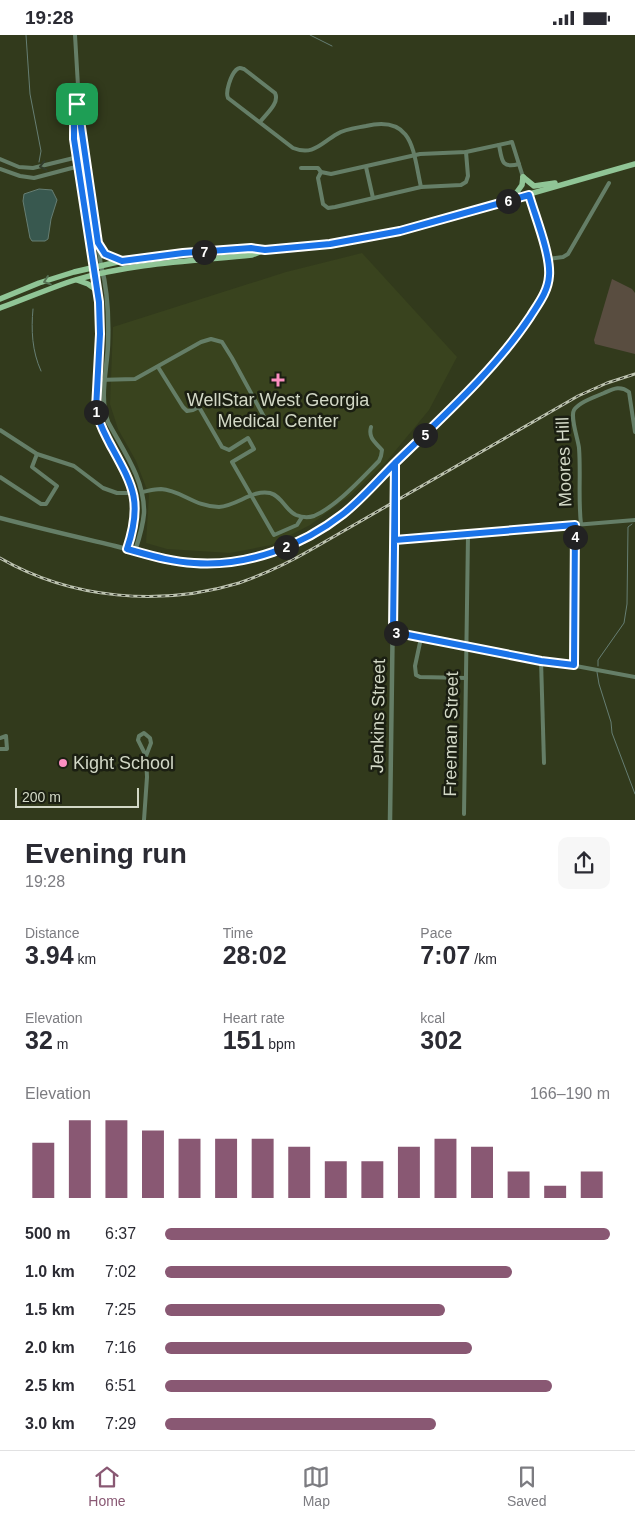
<!DOCTYPE html>
<html lang="en">
<head>
<meta charset="utf-8">
<style>
  :root { --surface:#fff; --page:#f7f7f7; --text:#2b2b33; --muted:#7c7c81; --line:#e1e1e2; --accent:#895873 }
  body { margin:0; font-family:Helvetica,sans-serif; background:var(--page); color:var(--text); height:100vh; display:flex; flex-direction:column; font-size:19px; white-space:nowrap }
  * { box-sizing:border-box; margin:0 }
  p { font-size:16px; color:var(--muted) }
  .icon { flex:none; width:28px; height:28px; fill:none; stroke:currentColor; stroke-width:2; stroke-linecap:round; stroke-linejoin:round }
  .map { position:relative; height:785px; overflow:hidden }
  .panel { display:flex; flex-direction:column; background:var(--surface); flex:1 }
  .panel>* { flex:none }
  .scale { position:absolute; left:15px; bottom:12px; width:124px; box-sizing:border-box; padding-left:5px; border:2px solid #d2d8c6; border-top:0; font-size:14px; line-height:18px; white-space:nowrap; color:#d2d8c6; -webkit-text-stroke:4px #1b1f12; paint-order:stroke }
  .pin { position:absolute; display:grid; place-items:center; width:42px; height:42px; color:#fff; margin:-21px; border-radius:10px; box-shadow:0 2px 8px #0006 }
  .km { position:absolute; width:25px; height:25px; margin:-12px; border-radius:50%; background:#222; color:#fff; font-size:14px; line-height:25px; text-align:center }
  .round { display:grid; place-items:center; flex:none; width:52px; height:52px; border-radius:10px; background:var(--page) }
  .overview { display:flex; align-items:center; justify-content:space-between; height:85px; padding:0 25px }
  h1 { font-size:28px; font-weight:700; line-height:38px }
  .stats { display:grid; grid-template-columns:repeat(3,1fr); gap:8px; height:85px; padding:5px 25px }
  .stats div { display:grid; align-content:center }
  .stats b { font-size:25px; font-weight:700 }
  .stats small { font-size:14px; font-weight:400 }
  .stats p { font-size:14px }
  .chart { height:140px; padding:10px 25px }
  .chart p { display:flex; justify-content:space-between }
  .chart svg { width:100%; height:90px; margin-top:5px; stroke:var(--accent); stroke-width:6 }
  ul { padding:0 25px; list-style:none; font-size:16px }
  li { display:grid; grid-template-columns:80px 60px 1fr; align-items:center; height:38px }
  li i { height:12px; border-radius:6px; background:var(--accent) }
  .status { display:flex; justify-content:space-between; align-items:center; height:35px; padding:0 25px; background:var(--surface); direction:ltr }
  .status svg { height:14px; fill:currentColor }
  .menu { display:flex; justify-content:space-around; align-items:center; height:70px; border-top:1px solid var(--line); background:var(--surface); font-size:14px; color:var(--muted) }
  .menu a { display:grid; justify-items:center; gap:2px }
  .menu .current { color:var(--accent) }
  .map>svg:first-child { display:block }
  .built { fill:#39431e }
  .green { fill:#594d40 }
  .water { fill:#38584f; stroke:#667e73 }
  .lines { fill:none; stroke-linecap:round; stroke-linejoin:round }
  .stream { stroke:#667e73; stroke-width:1 }
  .minor { stroke:#657e67; stroke-width:4 }
  .tertiary { stroke:#657e67; stroke-width:4.5 }
  .primary { stroke:#90c596; stroke-width:5.5 }
  .rail-casing { stroke:#bcc2af; stroke-width:3 }
  .rail { stroke:#1b1f12; stroke-width:1; stroke-dasharray:4; stroke-linecap:butt }
  .oneway { stroke:#313c2c }
  .oneway2 { stroke:#567254 }
  .route-casing { stroke:#fff; stroke-width:10 }
  .route { stroke:#1a73e8; stroke-width:6 }
  .poi-dot { fill:#fc8fc1; stroke:#1b1f12; stroke-width:2 }
  .labels { text-anchor:middle; stroke-width:5; stroke-linejoin:round; paint-order:stroke }
  .poi-label { font-size:18px; fill:#d2d8c6; stroke:#1b1f12 }
  .street-label { font-size:18px; fill:#d2d8c6; stroke:#1b1f12 }
</style>
</head>
<body>
<div class="status"><b>19:28</b><svg viewBox="0 0 49 12"><path d="M0 12V9h3v3zM5 12V6h3v6zM10 12V3h3v9zM15 12V0h3v12zM26 1h20v11H26zM47 4h2v5h-2z"/></svg></div>
<div class="map">
<svg width="635" height="785" viewBox="0 0 635 785">
  <rect width="100%" height="100%" fill="#323a1c"/>
  <path class="built" d="M362 218 457 322 429 375 386 427 351 460 310 490 271 510 230 518 167 514 146 508 149 460 136 426 118 394 110 369 113 292 286 237Z"/>
  <path class="green" d="M612 244 632 254 635 258V319L595 309 594 305Z"/>
  <path class="water" d="M39 154 52 155 57 165 51 184 48 204 45 206H32L30 203 23 166 24 159Z"/>
  <g class="lines">
    <g class="stream">
      <path d="M26 0 30 59 41 116 39 127"/>
      <path d="M310 0 332 11"/>
      <path d="M33 274C31 295 32 316 41 336"/>
      <path d="M598 631V625L624 588 627 569 628 492 632 489"/>
      <path d="M597 637 599 649 611 687 612 698 635 759"/>
    </g>
    <g class="minor">
      <path d="M75 0 80 85 101 230"/>
      <path d="M77 66 74 82 73 104 93 232"/>
      <path d="M260 87C266 79 280 68 275 58L244 34C241 33 239 32 236 35 231 40 225 57 228 63L293 113C313 121 320 109 337 99 345 94 356 93 366 91 414 80 413 117 421 152"/>
      <path d="M499 110C502 125 501 134 519 129"/>
      <path d="M0 124 19 132 33 133 86 120"/>
      <path d="M366 132 373 163"/>
      <path d="M301 133H318L321 137 331 139 420 119 466 117 512 107 523 142"/>
      <path d="M0 134 20 141 34 143 87 129"/>
      <path d="M321 137 318 143 323 169 328 173 335 172 421 152 461 150 466 147 468 141 466 117"/>
      <path d="M548 224 563 222 568 219 609 148"/>
      <path d="M158 332 183 372 187 376 193 375 199 372 222 412 229 415 248 403 254 414 232 427 274 500 297 490 302 482"/>
      <path d="M97 345 135 344 201 307 211 304 222 307 232 323 269 391"/>
      <path d="M0 395 37 419 74 431 103 453 117 458H133"/>
      <path d="M0 442 41 469H46L57 451 32 432 37 419"/>
      <path d="M142 457C148 456 154 454 161 454 181 455 195 472 219 472 237 471 253 454 270 458 282 461 285 475 296 480 301 482 308 483 314 481 337 471 361 444 379 426L381 421 382 415C375 407 368 403 371 392"/>
      <path d="M581 489C578 464 581 438 579 413 578 404 570 382 574 375 579 367 595 362 604 358 613 354 620 350 629 357L635 397"/>
      <path d="M395 505 635 485"/>
      <path d="M393 597 635 642"/>
      <path d="M421 603 415 631 416 640 420 642 466 643"/>
      <path d="M541 625 544 728"/>
      <path d="M575 630V490"/>
      <path d="M0 703 6 701 7 714H0"/>
      <path d="M464 779 468 500"/>
      <path d="M144 785 147 742 146 721 138 705 139 701 144 698 150 703 151 708 146 721"/>
    </g>
    <g class="tertiary">
      <path d="M101 230C108 256 109 283 108 310 107 335 99 363 108 387 123 415 145 445 144 478 143 491 139 504 135 516"/>
      <path d="M93 232C97 254 101 277 100 300 99 324 92 360 97 383 100 394 107 404 113 414 135 454 142 469 127 514"/>
      <path d="M0 483C38 493 77 502 115 511 154 521 191 532 232 527 264 522 297 509 324 492 352 474 372 450 395 428 442 382 493 337 530 282 537 272 545 261 548 249 554 226 536 183 529 160"/>
      <path d="M390 785 395 428"/>
    </g>
    <g class="primary">
      <path d="M523 142 534 151 555 148"/>
      <path d="M512 164 522 150 523 142"/>
      <path d="M98 208 105 219 120 225"/>
      <path d="M77 245 88 249 98 256"/>
      <path d="M0 264 39 248 74 237 122 226 177 219 251 213 265 215 330 209 400 196 635 129"/>
      <path d="M0 273C25 264 50 253 75 245 132 228 193 226 252 220L262 216"/>
    </g>
    <g class="rail-casing">
      <path id="rail" d="M0 523C71 564 160 572 239 548 265 539 290 527 314 513L578 361 607 348 635 339"/>
    </g>
    <use href="#rail" class="rail"/>
  </g>
  <defs><path id="oneway-chevron" d="M-2-3.5L2.5 0L-2 3.5" fill="none" stroke-width="1.6" stroke-linecap="round" stroke-linejoin="round" transform="scale(1.25)"/></defs>
  <use class="oneway" href="#oneway-chevron" transform="translate(43 131) rotate(167)"/>
  <use class="oneway2" href="#oneway-chevron" transform="translate(47 246) rotate(161)"/>
  <g class="lines">
    <g class="route-casing">
      <path id="route" d="M77 69 74 82V104L99 267 100 299 96 374C98 387 104 397 110 409 133 451 143 466 127 514 149 520 171 527 194 528 247 532 302 511 343 479 362 464 378 445 395 428L393 597 541 626 574 630 575 490 395 505V428C441 383 494 336 530 282 538 269 548 257 549 241 551 220 535 181 529 160L400 196 330 209 265 215 251 213 183 218 122 226 105 219 98 208 80 85 79 59 77 69"/>
    </g>
    <use href="#route" class="route"/>
  </g>
  <g class="poi-dot">
    <path d="M275.5 337.5h5v5h5v5h-5v5h-5v-5h-5v-5h5z"/>
    <circle cx="63" cy="728" r="5"/>
  </g>
  <g class="labels">
    <g class="poi-label">
      <text x="278" y="371">WellStar West Georgia<tspan x="278" dy="21">Medical Center</tspan></text>
      <text x="73" y="734" text-anchor="start">Kight School</text>
    </g>
    <g class="street-label">
      <text transform="translate(564 427) rotate(-92)" y="6">Moores Hill</text>
      <text transform="translate(378 681) rotate(-89)" y="6">Jenkins Street</text>
      <text transform="translate(451 699) rotate(-89)" y="6">Freeman Street</text>
    </g>
  </g>
</svg>
<div class="scale">200 m</div>
<div class="pin" style="left:77px;top:69px;background:#1e9e55"><svg class="icon" aria-label="arrive" viewBox="0 0 24 24"><path d="M6 21V4h12l-3 4 3 4H6"/></svg></div>
<b class="km" style="left:96px;top:377px">1</b>
<b class="km" style="left:286px;top:512px">2</b>
<b class="km" style="left:396px;top:598px">3</b>
<b class="km" style="left:575px;top:502px">4</b>
<b class="km" style="left:425px;top:400px">5</b>
<b class="km" style="left:508px;top:166px">6</b>
<b class="km" style="left:204px;top:217px">7</b>
</div>
<section class="panel">
<div class="overview"><div><h1>Evening run</h1><p>19:28</p></div><a class="round"><svg class="icon" aria-label="share" viewBox="0 0 24 24"><path d="M12 15V3M7 8l5-5 5 5M5 13v7h14v-7"/></svg></a></div>
<div class="stats">
<div><p>Distance</p><b>3.94<small> km</small></b></div>
<div><p>Time</p><b>28:02</b></div>
<div><p>Pace</p><b>7:07<small> /km</small></b></div>
</div>
<div class="stats">
<div><p>Elevation</p><b>32<small> m</small></b></div>
<div><p>Heart rate</p><b>151<small> bpm</small></b></div>
<div><p>kcal</p><b>302</b></div>
</div>
<div class="chart"><p><span>Elevation</span>166–190 m</p>
<svg viewBox="0 0 160 44" preserveAspectRatio="none"><path d="M5 44V17M15 44V6M25 44V6M35 44V11M45 44V15M55 44V15M65 44V15M75 44V19M85 44V26M95 44V26M105 44V19M115 44V15M125 44V19M135 44V31M145 44V38M155 44V31"/></svg>
</div>
<ul>
<li><b>500 m</b>6:37<i style="width:100%"></i></li>
<li><b>1.0 km</b>7:02<i style="width:78%"></i></li>
<li><b>1.5 km</b>7:25<i style="width:63%"></i></li>
<li><b>2.0 km</b>7:16<i style="width:69%"></i></li>
<li><b>2.5 km</b>6:51<i style="width:87%"></i></li>
<li><b>3.0 km</b>7:29<i style="width:61%"></i></li>
</ul>
</section>
<nav class="menu">
<a class="current"><svg class="icon" aria-label="home" viewBox="0 0 24 24"><path d="M3 11l9-7 9 7M6 9v11h12V9"/></svg>Home</a>
<a><svg class="icon" aria-label="map" viewBox="0 0 24 24"><path d="M3 6l6-2 6 2 6-2v14l-6 2-6-2-6 2zM9 4v14M15 6v14"/></svg>Map</a>
<a><svg class="icon" aria-label="saved" viewBox="0 0 24 24"><path d="M7 4h10v16l-5-4-5 4z"/></svg>Saved</a>
</nav>
</body>
</html>
